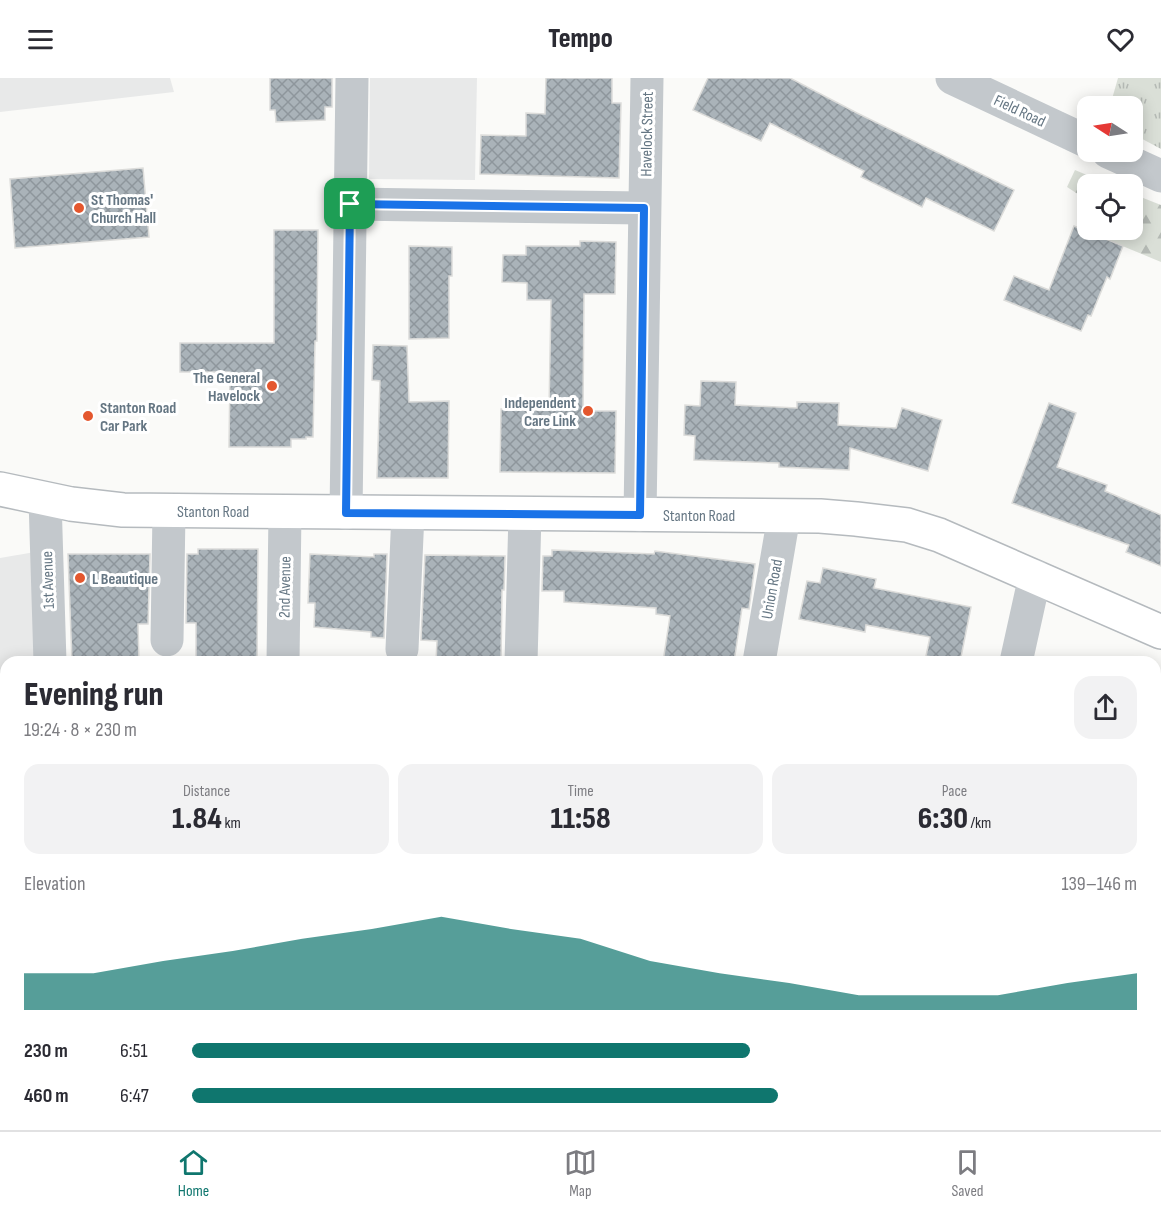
<!DOCTYPE html>
<html lang="en">
<head>
<meta charset="utf-8">
<style>
  :root { --surface:#fff; --page:#f2f2f3; --text:#2b2b33; --muted:#7c7c81; --line:#e1e1e2; --accent:#0f766e }
  body { margin:0; font-family:"Sofia Sans Condensed",sans-serif; background:var(--page); color:var(--text); height:100vh; display:flex; flex-direction:column; font-size:22px; white-space:nowrap }
  * { box-sizing:border-box; margin:0 }
  p { font-size:20px; color:var(--muted) }
  .icon { flex:none; width:33px; height:33px; fill:none; stroke:currentColor; stroke-width:2; stroke-linecap:round; stroke-linejoin:round }
  .map { position:relative; flex:1; overflow:hidden }
  .details { position:absolute; left:0px; top:578px; width:1161px; height:476px; display:flex; flex-direction:column; background:var(--surface); border-radius:18px 18px 0 0; box-shadow:0 3px 15px #0003 }
  .details>* { flex:none }
  .needle { width:39px; rotate:282deg }
  .fabs { position:absolute; left:1077px; top:18px; display:grid; gap:12px }
  .fabs a { display:grid; place-items:center; width:66px; height:66px; border-radius:12px; background:var(--surface); box-shadow:0 3px 15px #0003; font-size:30px }
  .pin { position:absolute; display:grid; place-items:center; width:51px; height:51px; color:#fff; margin:-26px; border-radius:12px; box-shadow:0 3px 9px #0006 }
  .round { display:grid; place-items:center; flex:none; width:63px; height:63px; border-radius:18px; background:var(--page) }
  .headline { display:flex; align-items:center; justify-content:space-between; height:102px; padding:0 24px }
  h1 { font-size:33px; font-weight:800; line-height:45px }
  .figures { display:grid; grid-template-columns:repeat(3,1fr); gap:9px; height:102px; padding:6px 24px }
  .figures div { display:grid; align-content:center; border-radius:15px; background:var(--page); text-align:center }
  .figures b { font-size:30px; font-weight:800 }
  .figures small { font-size:16px; font-weight:400 }
  .figures p { font-size:16px }
  .chart { height:168px; padding:12px 24px }
  .chart p { display:flex; justify-content:space-between }
  .chart svg { width:100%; height:108px; margin-top:6px; fill:var(--accent); opacity:.7 }
  ul { padding:0 24px; list-style:none; font-size:20px }
  li { display:grid; grid-template-columns:96px 72px 1fr; align-items:center; height:45px }
  li i { height:15px; border-radius:8px; background:var(--accent) }
  header { display:flex; justify-content:space-between; align-items:center; height:78px; padding:0 24px; background:var(--surface); font-size:27px; font-weight:800 }
  .tabs { display:flex; justify-content:space-around; align-items:center; height:84px; border-top:2px solid var(--line); background:var(--surface); font-size:16px; color:var(--muted) }
  .tabs a { display:grid; justify-items:center; gap:3px }
  .tabs .selected { color:var(--accent) }
  .map>svg:first-child { display:block }
  .built { fill:#e8e9e9 }
  .industrial { fill:url(#industrial-grid) }
  .grass { fill:url(#grass-tufts) }
  .forest { fill:url(#forest-firs) }
  .cemetery { fill:url(#cemetery-stones) }
  .building { fill:url(#building-cross-hatch); stroke:#dcdcda; stroke-width:1.5 }
  .lines { fill:none; stroke-linecap:round; stroke-linejoin:round }
  .major-casing { stroke:#b5babe; stroke-width:36 }
  .minor { stroke:#c3c8cc; stroke-width:33 }
  .major { stroke:#fff; stroke-width:33 }
  .route-casing { stroke:#fff; stroke-width:12 }
  .route { stroke:#1a73e8; stroke-width:8 }
  .poi-dot { fill:#e4572e; stroke:#fff; stroke-width:2 }
  .labels { text-anchor:middle; stroke-width:6; stroke-linejoin:round; paint-order:stroke }
  .street-label { font-size:16px; fill:#657683; stroke:#fff }
  .poi-label { font-size:16px; font-weight:bold; fill:#657683; stroke:#fff; text-anchor:start }
</style>
</head>
<body>
<header><svg class="icon" aria-label="menu" viewBox="0 0 24 24"><path d="M4 6h16M4 12h16M4 18h16"/></svg>Tempo<svg class="icon" aria-label="heart" viewBox="0 0 24 24"><path d="M12 20l-8-8c-3-5 5-10 8-4 3-6 11-1 8 4z"/></svg></header>
<div class="map">
<svg width="1161" height="1052" viewBox="0 0 1161 1052">
  <defs>
    <pattern id="industrial-grid" width="8" height="8" patternUnits="userSpaceOnUse" patternTransform="scale(1.5)"><rect width="8" height="8" fill="#e8e9e9"/><path d="M0 4h8M4 0v8" fill="none" stroke="#c0c1c2"/></pattern>
    <pattern id="grass-tufts" width="24" height="20" patternUnits="userSpaceOnUse" patternTransform="scale(1.5)"><rect width="24" height="20" fill="#dadfd7"/><path d="M3 7l-1-3M5 7V3M7 7l1-3M15 17l-1-3M17 17v-4M19 17l1-3" fill="none" stroke="#b4b9b4"/></pattern>
    <pattern id="forest-firs" width="22" height="20" patternUnits="userSpaceOnUse" patternTransform="scale(1.5)"><rect width="22" height="20" fill="#dadfd7"/><path d="M5 1l3.5 6h-7zM16 11l3.5 6h-7z" fill="#b4b9b4"/></pattern>
    <pattern id="cemetery-stones" width="16" height="16" patternUnits="userSpaceOnUse" patternTransform="scale(1.5)"><rect width="16" height="16" fill="#dadfd7"/><path d="M2 7V4a2 2 0 0 1 4 0v3zM10 15v-3a2 2 0 0 1 4 0v3z" fill="#b4b9b4"/></pattern>
    <pattern id="building-cross-hatch" width="8" height="8" patternUnits="userSpaceOnUse" patternTransform="scale(1.5)"><rect width="8" height="8" fill="#aab3b9"/><path d="M0 0l8 8M0 8l8-8" fill="none" stroke="#8e969c"/></pattern>
  </defs>
  <rect width="100%" height="100%" fill="#fafaf8"/>
  <g class="built">
    <path d="M0 0H170L174 14 0 34Z"/>
    <path d="M370 0H477L475 102 369 101Z"/>
    <path d="M35 474 39 583 6 584V716H0V480Z"/>
  </g>
  <rect class="industrial" x="178" y="1047" width="333" height="5"/>
  <path class="grass" d="M1118 0H1161V71L1133 56 1132 28H1110Z"/>
  <g class="forest">
    <path d="M1075 92 1108 106H1088L1087 122 1067 109Z"/>
    <path d="M1133 116 1161 127V184L1084 152 1087 131 1088 152H1132Z"/>
  </g>
  <path class="cemetery" d="M1161 844V1052H1093L1094 1047H1155V862Z"/>
  <g class="building">
    <path d="M270 0H332V29H325V42L276 44 275 32H270Z"/>
    <path d="M546 0H612V25H621L619 100 480 96 481 57 526 58V35L545 36Z"/>
    <path d="M708 0H790L857 35 1014 112 994 153 926 120 922 129 861 99 864 93 770 45 761 63 693 32Z"/>
    <path d="M143 90 149 159 15 170 10 101Z"/>
    <path d="M1074 148 1123 168 1110 201 1107 199 1091 238 1088 237 1081 253 1004 222 1014 198 1049 212Z"/>
    <path d="M274 152H318L317 241V263H315L313 359H306V361H291V369H229L230 294H180V265H274Z"/>
    <path d="M580 163 616 164 615 216H584L583 333H616L615 395 500 394 501 331 549 332 551 222H527V205L502 204 503 177H526V168H580Z"/>
    <path d="M409 168 452 169V198H449V260L409 261Z"/>
    <path d="M373 267 407 268 409 324 449 323 448 400H377L380 303 372 302Z"/>
    <path d="M701 303 736 304 735 327 797 330V324L839 325 838 347 896 350 902 330 942 342 928 393 850 370 849 392 779 389V385L694 382 695 358 684 357 685 327 700 328Z"/>
    <path d="M1049 325 1076 335 1057 389 1107 407 1105 413 1161 437V488L1126 474 1129 467 1012 425Z"/>
    <path d="M198 471H258L257 584H196V545H186L187 476H198Z"/>
    <path d="M552 472 654 476 655 473 755 486 749 531 742 530 734 584H663L670 538 656 536V530L564 524V513H542L543 478H552Z"/>
    <path d="M68 476H150L148 546H138L139 584H72Z"/>
    <path d="M310 476 374 479V476H387L384 560 371 559V554L314 549 315 525H308Z"/>
    <path d="M425 477 505 478 504 512H502L501 584H436L437 563 421 562Z"/>
    <path d="M823 490 876 501 874 510 971 529 960 584 926 578 930 559 866 547 865 554 799 541 807 503 820 505Z"/>
  </g>
  <g class="lines">
    <g class="major-casing">
      <path id="major" d="M0 411 71 426 123 432 820 438 856 441 907 447 939 457 1161 554"/>
    </g>
    <g class="minor">
      <path d="M952 0 1088 64"/>
      <path d="M1108 74 1161 98"/>
      <path d="M350 126 644 130"/>
      <path d="M45 421 50 584"/>
      <path d="M346 435 352 0"/>
      <path d="M640 437 647 0"/>
      <path d="M167 562 169 433"/>
      <path d="M402 571 408 435"/>
      <path d="M283 584 285 434"/>
      <path d="M521 584 525 436"/>
      <path d="M759 584 784 438"/>
      <path d="M1016 584 1035 498"/>
      <path d="M0 927H6"/>
      <path d="M678 1052 679 1047"/>
      <path d="M922 1052V1047"/>
    </g>
    <use href="#major" class="major"/>
  </g>
  <g class="lines">
    <g class="route-casing">
      <path id="route" d="M350 126 644 130 640 437 346 435Z"/>
    </g>
    <use href="#route" class="route"/>
  </g>
  <g class="poi-dot">
    <circle cx="79" cy="130" r="6"/>
    <circle cx="272" cy="308" r="6"/>
    <circle cx="588" cy="333" r="6"/>
    <circle cx="88" cy="338" r="6"/>
    <circle cx="80" cy="500" r="6"/>
  </g>
  <g class="labels">
    <g class="street-label">
      <text transform="translate(1020 32) rotate(25)" y="6">Field Road</text>
      <text transform="translate(646 56) rotate(-89)" y="6">Havelock Street</text>
      <text x="213" y="439">Stanton Road</text>
      <text x="699" y="443">Stanton Road</text>
      <text transform="translate(47 502) rotate(-92)" y="6">1st Avenue</text>
      <text transform="translate(284 509) rotate(-89)" y="6">2nd Avenue</text>
      <text transform="translate(771 511) rotate(-80)" y="6">Union Road</text>
    </g>
    <g class="poi-label">
      <text x="91" y="127">St Thomas'<tspan x="91" dy="18">Church Hall</tspan></text>
      <text x="260" y="305" text-anchor="end">The General<tspan x="260" dy="18">Havelock</tspan></text>
      <text x="576" y="330" text-anchor="end">Independent<tspan x="576" dy="18">Care Link</tspan></text>
      <text x="100" y="335">Stanton Road<tspan x="100" dy="18">Car Park</tspan></text>
      <text x="92" y="506">L Beautique</text>
    </g>
  </g>
</svg>
<div class="fabs">
<a><svg class="needle" viewBox="-14 -14 28 28"><path d="M0-13l5 13h-10z" fill="#e53935"/><path d="M0 13l5-13h-10z" fill="#7c7c81"/></svg></a>
<a><svg class="icon" aria-label="locate" viewBox="0 0 24 24"><circle cx="12" cy="12" r="6"/><path d="M12 2v4M12 18v4M2 12h4M18 12h4"/></svg></a>
</div>
<div class="pin" style="left:350px;top:126px;background:#1e9e55"><svg class="icon" aria-label="arrive" viewBox="0 0 24 24"><path d="M6 21V4h12l-3 4 3 4H6"/></svg></div>
<section class="details">
<div class="headline"><div><h1>Evening run</h1><p>19:24 · 8 × 230 m</p></div><a class="round"><svg class="icon" aria-label="share" viewBox="0 0 24 24"><path d="M12 15V3M7 8l5-5 5 5M5 13v7h14v-7"/></svg></a></div>
<div class="figures">
<div><p>Distance</p><b>1.84<small> km</small></b></div>
<div><p>Time</p><b>11:58</b></div>
<div><p>Pace</p><b>6:30<small> /km</small></b></div>
</div>
<div class="chart"><p><span>Elevation</span>139–146 m</p>
<svg viewBox="0 0 160 44" preserveAspectRatio="none"><path d="M0 44V29L10 29L20 24L30 20L40 15L50 11L60 6L70 11L80 15L90 24L100 29L110 33L120 38L130 38L140 38L150 33L160 29V44z"/></svg>
</div>
<ul>
<li><b>230 m</b>6:51<i style="width:59%"></i></li>
<li><b>460 m</b>6:47<i style="width:62%"></i></li>
</ul>
</section>
</div>
<nav class="tabs">
<a class="selected"><svg class="icon" aria-label="home" viewBox="0 0 24 24"><path d="M3 11l9-7 9 7M6 9v11h12V9"/></svg>Home</a>
<a><svg class="icon" aria-label="map" viewBox="0 0 24 24"><path d="M3 6l6-2 6 2 6-2v14l-6 2-6-2-6 2zM9 4v14M15 6v14"/></svg>Map</a>
<a><svg class="icon" aria-label="saved" viewBox="0 0 24 24"><path d="M7 4h10v16l-5-4-5 4z"/></svg>Saved</a>
</nav>
</body>
</html>
